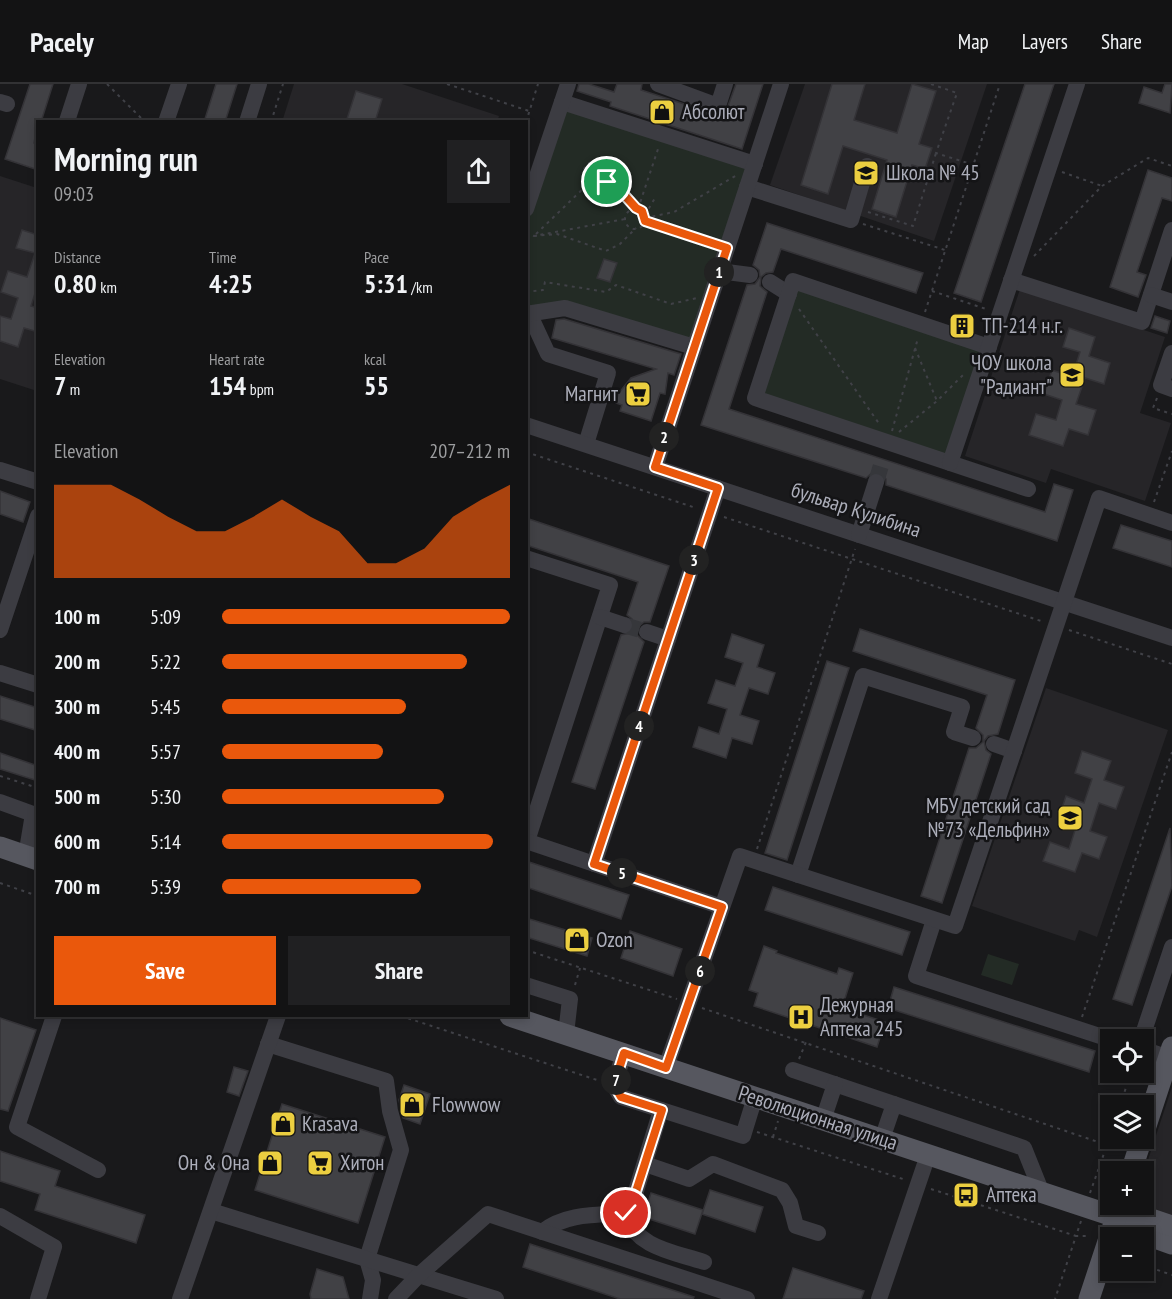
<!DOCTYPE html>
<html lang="en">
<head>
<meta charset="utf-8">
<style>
  :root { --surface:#131314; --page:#202022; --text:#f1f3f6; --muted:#9d9ea0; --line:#323234; --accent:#ea580c }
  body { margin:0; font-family:"PT Sans Narrow",sans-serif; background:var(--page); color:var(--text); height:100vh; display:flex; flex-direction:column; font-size:22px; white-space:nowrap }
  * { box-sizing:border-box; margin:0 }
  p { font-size:20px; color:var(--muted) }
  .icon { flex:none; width:33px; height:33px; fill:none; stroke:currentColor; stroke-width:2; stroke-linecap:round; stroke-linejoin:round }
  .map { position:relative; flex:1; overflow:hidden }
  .sheet { position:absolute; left:36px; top:36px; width:492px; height:897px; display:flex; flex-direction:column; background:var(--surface); border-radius:0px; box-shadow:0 3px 9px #0003,0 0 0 2px var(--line) }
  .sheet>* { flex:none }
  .buttons { position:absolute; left:1100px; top:945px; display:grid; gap:12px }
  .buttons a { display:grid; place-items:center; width:54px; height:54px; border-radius:0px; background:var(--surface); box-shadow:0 3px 9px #0003,0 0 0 2px var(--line); font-size:30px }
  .pin { position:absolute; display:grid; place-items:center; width:51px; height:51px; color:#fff; margin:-26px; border:3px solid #fff; border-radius:50%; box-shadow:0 2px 6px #0007 }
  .km { position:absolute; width:30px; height:30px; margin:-15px; border-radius:50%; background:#222; color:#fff; font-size:16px; line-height:30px; text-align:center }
  .round { display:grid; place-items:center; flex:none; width:63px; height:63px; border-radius:0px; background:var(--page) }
  .head { display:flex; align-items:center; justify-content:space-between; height:102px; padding:0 18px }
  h1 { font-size:33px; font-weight:700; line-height:45px }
  .metrics { display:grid; grid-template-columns:repeat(3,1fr); gap:9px; height:102px; padding:6px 18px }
  .metrics div { display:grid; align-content:center }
  .metrics b { font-size:26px; font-weight:700 }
  .metrics small { font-size:16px; font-weight:400 }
  .metrics p { font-size:16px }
  .chart { height:168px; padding:12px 18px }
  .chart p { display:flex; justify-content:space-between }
  .chart svg { width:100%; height:108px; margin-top:6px; fill:var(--accent); opacity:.7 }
  .action { display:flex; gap:12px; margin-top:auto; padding:12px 18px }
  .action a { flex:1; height:69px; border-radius:0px; background:var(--accent); color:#fff; font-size:24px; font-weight:700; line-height:69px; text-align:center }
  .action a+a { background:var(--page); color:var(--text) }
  ul { padding:0 18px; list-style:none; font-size:20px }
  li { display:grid; grid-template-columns:96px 72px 1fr; align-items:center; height:45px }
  li i { height:15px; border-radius:8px; background:var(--accent) }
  header { display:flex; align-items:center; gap:36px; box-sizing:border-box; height:84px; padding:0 30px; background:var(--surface); border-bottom:2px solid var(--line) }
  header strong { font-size:28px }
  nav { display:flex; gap:33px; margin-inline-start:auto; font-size:21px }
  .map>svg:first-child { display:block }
  .built { fill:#262528 }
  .green { fill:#232b25 }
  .building { fill:#414145; stroke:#343337; stroke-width:1.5 }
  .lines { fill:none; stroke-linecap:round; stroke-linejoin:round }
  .minor-tunnel { stroke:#36373b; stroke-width:16; stroke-dasharray:16 8; stroke-linecap:butt }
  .path { stroke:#404147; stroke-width:2; stroke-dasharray:3 4.5; stroke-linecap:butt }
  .minor { stroke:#3c3c42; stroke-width:16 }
  .major { stroke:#56575f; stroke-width:21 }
  .route-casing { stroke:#fff; stroke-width:12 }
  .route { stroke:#ea580c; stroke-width:8 }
  .labels { text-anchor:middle; stroke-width:5; stroke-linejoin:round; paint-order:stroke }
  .poi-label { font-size:21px; fill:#acaeba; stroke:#141416; text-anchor:start }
  .street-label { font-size:21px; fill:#acaeba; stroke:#141416 }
</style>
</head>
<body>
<header>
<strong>Pacely</strong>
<nav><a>Map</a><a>Layers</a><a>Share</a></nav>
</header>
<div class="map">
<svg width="1172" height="1215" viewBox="0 0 1172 1215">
  <rect width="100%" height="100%" fill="#19191b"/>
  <g class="built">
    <path d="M294 0H402L499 32 497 38H282Z"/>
    <path d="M805 0H987L934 157 770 101Z"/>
    <path d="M0 92 37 104V307L0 295Z"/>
    <path d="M1020 205 1165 253 1140 329 1171 339 1145 417 1051 385 1046 399 965 372Z"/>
    <path d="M1046 604 1168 646 1097 853 1079 846 1075 857 972 822Z"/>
    <path d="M1172 1003V1134L1152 1127 1143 1111V1091Z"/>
  </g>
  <g class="green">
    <path d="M563 19 752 82 693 261 564 222 527 228V130Z"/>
    <path d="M796 200 986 264 949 375 759 312Z"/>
    <path d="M988 870 1019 880 1012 901 981 891Z"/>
  </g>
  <g class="building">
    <path d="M30 0H53L41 38H38L34 59 38 60V86L5 75Z"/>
    <path d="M216 0H237L225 38H204Z"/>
    <path d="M579 0H589L614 8 617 0H642L641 6 724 33 736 0H763L742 65 610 22 611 18 577 7Z"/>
    <path d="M832 0H865L854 36 897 49 912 0 936 7 919 60 932 64 925 85 912 81 896 133 872 125 887 76 843 62 828 110 801 101Z"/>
    <path d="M1025 0H1054L981 218 954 209Z"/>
    <path d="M1165 0H1172L1170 29 1139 19 1144 3 1162 9Z"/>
    <path d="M356 7 382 15 375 38H346Z"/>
    <path d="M1148 86 1172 94V117L1162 114 1137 188 1146 191 1138 213 1110 203Z"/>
    <path d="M767 139 923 189 916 209 781 165 773 188 766 189 761 193 760 202 767 208 729 325 1045 428 1054 400 1073 406 1057 457 886 401V395L880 388H873L866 394 701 341 747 201 755 200 760 193 759 186 753 181Z"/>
    <path d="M22 146 38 151V200L31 222 38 224V248L24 244 18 263 0 257V232L11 235 18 214 1 208 8 187 27 193 35 169 16 164Z"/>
    <path d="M604 175 617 179 610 198 597 194Z"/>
    <path d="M1155 232 1170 237 1167 249 1151 244Z"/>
    <path d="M564 235 681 270 674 291 668 289 665 310 660 309 651 337 620 327 622 321 616 319 618 310 631 294 656 285 552 254 556 236Z"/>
    <path d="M1069 244 1095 253 1089 272 1110 279 1104 300 1085 294 1076 320 1096 326 1088 351 1069 345 1063 362 1029 351 1036 330 1056 336 1062 316 1044 310 1052 286 1072 293 1080 268 1063 263Z"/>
    <path d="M0 407 30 418 23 438 0 430Z"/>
    <path d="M526 434 669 482 650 538H644L637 544V551L644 558 595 705 572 698 621 551 630 549 634 544 632 535 627 531 638 498 526 461Z"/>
    <path d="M1121 441 1172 457V483L1113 464Z"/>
    <path d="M860 545 1015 596 998 650 988 652 984 657 986 666 991 670 942 819 921 812 969 664H976L983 658V651L976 644 987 611 853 567Z"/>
    <path d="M732 550 764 561 757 583 775 589 768 610 749 604 740 631 759 637 752 660 732 654 726 674 693 663 699 643 719 650 727 625 708 619 716 596 735 602 743 579 725 573Z"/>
    <path d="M827 577 849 584 787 776 765 769Z"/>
    <path d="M0 612 38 624V647L0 635Z"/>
    <path d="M1082 667 1111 677 1104 696 1124 703 1116 725 1099 719 1090 747 1107 753 1099 775 1082 769 1075 788 1043 777 1050 758 1069 765 1077 740 1059 733 1066 712 1084 719 1092 695 1075 689Z"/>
    <path d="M0 669 38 682V697L0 685Z"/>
    <path d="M1170 744 1172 802 1132 921 1113 915Z"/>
    <path d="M526 777 629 811 621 835 526 803Z"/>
    <path d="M773 803 910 848 902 871 765 826Z"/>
    <path d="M526 834 592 854 587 872 526 853Z"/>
    <path d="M630 847 682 865 673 892 621 874Z"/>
    <path d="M764 862 777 867 776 869 837 890 839 884 853 889 842 924 885 938 877 963 754 922 758 909 749 906Z"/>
    <path d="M894 903 1095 967 1089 988 888 924Z"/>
    <path d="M0 934 36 946 8 1027 0 1025Z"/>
    <path d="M234 983 248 987 239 1012 227 1008Z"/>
    <path d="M404 1001 430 1010 420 1040 403 1034 399 1016Z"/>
    <path d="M282 1020 385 1053 358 1139 255 1106Z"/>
    <path d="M0 1067 60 1087 55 1102 145 1131 136 1159 35 1126 40 1110 0 1097Z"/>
    <path d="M710 1106 763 1123 755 1148 702 1130Z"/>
    <path d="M651 1109 703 1126 695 1150 643 1133Z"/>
    <path d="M530 1160 694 1213 693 1215H620L523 1183Z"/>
    <path d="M793 1184 864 1207 861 1215H783Z"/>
    <path d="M317 1185 343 1193 349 1215H311L310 1210Z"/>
  </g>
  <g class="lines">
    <g class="minor-tunnel">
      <path d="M876 398 883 375"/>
      <path d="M624 541 647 548"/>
    </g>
    <g class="path">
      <path d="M107 0 145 38"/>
      <path d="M447 0 529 27"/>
      <path d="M931 0 957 9 936 69 974 81"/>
      <path d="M271 38 283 0"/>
      <path d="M526 38 538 0"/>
      <circle cx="596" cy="90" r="13"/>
      <path d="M1062 88 1102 102"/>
      <path d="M609 94 636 124"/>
      <path d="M638 125 659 62"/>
      <circle cx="635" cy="135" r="10"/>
      <path d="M868 128 913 142 936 69"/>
      <path d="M645 131 655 114"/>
      <path d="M645 134 674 128 737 91"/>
      <path d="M645 137 715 161"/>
      <path d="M863 140 945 166"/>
      <path d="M526 149 534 152 625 135"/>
      <path d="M536 150 588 100"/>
      <path d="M534 152 557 150 606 167 620 160 636 144"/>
      <path d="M1034 172 1102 102 1148 74 1172 82"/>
      <path d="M932 207 986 225"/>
      <path d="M526 208 543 206 545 198 606 208 616 201 671 220 697 214"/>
      <path d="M799 225 880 341"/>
      <path d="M925 228 1000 0"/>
      <path d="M915 264 937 317"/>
      <path d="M1157 314 1153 324 1172 330"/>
      <path d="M892 347 918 254"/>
      <path d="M899 348 937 317 966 288"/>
      <path d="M526 368 696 424"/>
      <path d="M1154 418 1172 367"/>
      <path d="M724 433 1044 538"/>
      <path d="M1069 546 1172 580"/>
      <path d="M0 692 38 704"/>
      <path d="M757 765 855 465"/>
      <path d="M0 799 38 812"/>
      <path d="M526 866 677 915"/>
      <path d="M575 901 580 884"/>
      <path d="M702 924 1107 1061 1110 1051"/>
      <path d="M401 932 600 997"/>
      <path d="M1082 933 1172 668"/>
      <path d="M799 975 806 958"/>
      <path d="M1120 1022 1131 988"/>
      <path d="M757 1048 906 1096"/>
      <path d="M773 1053 778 1037"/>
      <path d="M931 1105 1076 1152 1055 1215"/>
      <path d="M1090 1109 1107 1061 1121 1067"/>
      <path d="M1081 1137 1076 1152H1088"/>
      <path d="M1143 1181 1172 1191"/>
    </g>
    <g class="minor">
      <path d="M658 0 718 22 725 0"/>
      <path d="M0 18 7 20"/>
      <path d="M562 18 755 80"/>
      <path d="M70 38 67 37 79 0"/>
      <path d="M166 38 179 0"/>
      <path d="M247 38 259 0"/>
      <path d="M747 103 851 136 867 82"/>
      <path d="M526 125 568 0"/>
      <path d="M719 187 750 191"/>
      <path d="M1011 196 1142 238 1172 146"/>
      <path d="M770 198 789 210"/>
      <path d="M1151 211 1172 218"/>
      <path d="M529 229 548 270 608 289 586 360"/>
      <path d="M526 230 565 224 694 263"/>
      <path d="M989 263 793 197 755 314 1028 405"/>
      <path d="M1172 269 1161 301 1172 305"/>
      <path d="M526 341 1172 554"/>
      <path d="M950 379 1077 0"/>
      <path d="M655 383 781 0"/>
      <path d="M0 386 38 398"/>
      <path d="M859 451 876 398"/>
      <path d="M526 474 610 501 527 757"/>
      <path d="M600 533 624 541"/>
      <path d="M0 546 38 432"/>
      <path d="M647 548 668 555"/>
      <path d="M0 589 38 601"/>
      <path d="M994 660 1014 667"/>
      <path d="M0 718 33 730 26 772"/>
      <path d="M526 757 722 823"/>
      <path d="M594 780 718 404"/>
      <path d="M798 791 863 592 962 623 954 648 973 654"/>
      <path d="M934 836 916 892 1112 956"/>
      <path d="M526 901 570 915 566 950"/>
      <path d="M54 932 17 1043 98 1086"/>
      <path d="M1141 956 1172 863"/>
      <path d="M268 960 386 997 390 1027 401 1066 367 1175 373 1196 370 1215"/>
      <path d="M1143 965 1169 974"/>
      <path d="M624 969 614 1001 621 1013 743 1052 755 1013"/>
      <path d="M666 983 740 772 955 842 1099 414 1172 439"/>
      <path d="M793 986 894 1020"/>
      <path d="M823 1036 835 1000"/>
      <path d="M882 1055 894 1020 1024 1064 1042 1109"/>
      <path d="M645 1080 689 1095 713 1080 782 1106 790 1119 796 1142 818 1149"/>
      <path d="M211 1127 496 1215"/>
      <path d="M623 1129C639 1165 670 1167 704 1178"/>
      <path d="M0 1132 54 1163 38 1215"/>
      <path d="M542 1148C565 1129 598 1131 626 1129L632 1120 661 1026"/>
      <path d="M180 1215 278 932"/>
      <path d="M396 1215 419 1191 488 1130 747 1215"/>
      <path d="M879 1215 928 1071"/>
    </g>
    <g class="major">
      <path d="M0 763 38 776"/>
      <path d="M510 932 1116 1133 1125 1137 1144 1150 1172 1160"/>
      <path d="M1143 1051 1172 963"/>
      <path d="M1131 1088 1142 1054"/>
      <path d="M1125 1137 1148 1134 1172 1142"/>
      <path d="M1089 1215 1120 1121"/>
    </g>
  </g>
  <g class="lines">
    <g class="route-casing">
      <path id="route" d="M607 98 609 94 636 124 642 127 645 137 727 164 655 383 718 404 594 780 722 823 666 984 624 969 614 1001 621 1013 662 1026 632 1120 626 1129"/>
    </g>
    <use href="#route" class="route"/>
  </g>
  <defs>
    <g id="shop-square" transform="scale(1.35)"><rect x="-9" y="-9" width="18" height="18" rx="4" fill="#eccf40" stroke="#141416"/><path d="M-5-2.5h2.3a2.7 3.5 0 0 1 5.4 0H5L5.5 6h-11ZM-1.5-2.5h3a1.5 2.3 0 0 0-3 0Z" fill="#111"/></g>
    <g id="school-square" transform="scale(1.35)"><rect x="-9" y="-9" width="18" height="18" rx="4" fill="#eccf40" stroke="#141416"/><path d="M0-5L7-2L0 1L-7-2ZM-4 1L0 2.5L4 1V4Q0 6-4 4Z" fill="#111"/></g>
    <g id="building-square" transform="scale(1.35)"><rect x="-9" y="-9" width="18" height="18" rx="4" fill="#eccf40" stroke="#141416"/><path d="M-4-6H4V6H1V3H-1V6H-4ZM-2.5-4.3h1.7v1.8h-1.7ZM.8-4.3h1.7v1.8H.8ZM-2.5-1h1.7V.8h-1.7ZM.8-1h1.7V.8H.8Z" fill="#111"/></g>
    <g id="supermarket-square" transform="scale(1.35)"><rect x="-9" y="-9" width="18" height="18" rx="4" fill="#eccf40" stroke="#141416"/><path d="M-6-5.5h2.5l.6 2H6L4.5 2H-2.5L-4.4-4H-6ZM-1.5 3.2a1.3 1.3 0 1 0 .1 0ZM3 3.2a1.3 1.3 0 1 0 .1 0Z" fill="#111"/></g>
    <g id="hospital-square" transform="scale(1.35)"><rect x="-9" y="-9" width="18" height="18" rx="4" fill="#eccf40" stroke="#141416"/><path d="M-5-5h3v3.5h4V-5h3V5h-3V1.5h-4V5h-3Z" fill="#111"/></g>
    <g id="bus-square" transform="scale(1.35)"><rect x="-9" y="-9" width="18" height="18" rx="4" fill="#eccf40" stroke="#141416"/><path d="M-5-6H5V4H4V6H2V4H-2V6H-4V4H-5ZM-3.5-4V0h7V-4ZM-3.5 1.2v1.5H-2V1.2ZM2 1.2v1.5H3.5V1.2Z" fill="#111"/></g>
  </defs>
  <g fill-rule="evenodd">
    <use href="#shop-square" x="662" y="28"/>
    <use href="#school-square" x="866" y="89"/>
    <use href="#building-square" x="962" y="242"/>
    <use href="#school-square" x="1072" y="291"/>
    <use href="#supermarket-square" x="638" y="310"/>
    <use href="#school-square" x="1070" y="734"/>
    <use href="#shop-square" x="577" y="856"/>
    <use href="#hospital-square" x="801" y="933"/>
    <use href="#shop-square" x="412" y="1021"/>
    <use href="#shop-square" x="283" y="1040"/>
    <use href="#shop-square" x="270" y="1079"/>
    <use href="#supermarket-square" x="320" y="1079"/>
    <use href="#bus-square" x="966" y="1111"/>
  </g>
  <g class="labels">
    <g class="poi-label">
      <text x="682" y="35">Абсолют</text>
      <text x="886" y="96">Школа № 45</text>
      <text x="982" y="249">ТП-214 н.г.</text>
      <text x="1052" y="286" text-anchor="end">ЧОУ школа<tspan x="1052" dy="24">"Радиант"</tspan></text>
      <text x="618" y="317" text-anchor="end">Магнит</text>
      <text x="1050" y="729" text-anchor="end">МБУ детский сад<tspan x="1050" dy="24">№73 «Дельфин»</tspan></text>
      <text x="596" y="863">Ozon</text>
      <text x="820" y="928">Дежурная<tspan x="820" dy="24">Аптека 245</tspan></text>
      <text x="432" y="1028">Flowwow</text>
      <text x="302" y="1047">Krasava</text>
      <text x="250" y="1086" text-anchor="end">Он &amp; Она</text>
      <text x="340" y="1086">Хитон</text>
      <text x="986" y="1118">Аптека</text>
    </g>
    <g class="street-label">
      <text transform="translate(856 426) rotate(18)" y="7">бульвар Кулибина</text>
      <text transform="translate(818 1034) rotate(18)" y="7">Революционная улица</text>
    </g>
  </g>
</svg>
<div class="buttons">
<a><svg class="icon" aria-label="locate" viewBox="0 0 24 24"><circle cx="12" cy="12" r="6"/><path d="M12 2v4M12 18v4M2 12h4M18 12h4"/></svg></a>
<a><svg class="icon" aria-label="layers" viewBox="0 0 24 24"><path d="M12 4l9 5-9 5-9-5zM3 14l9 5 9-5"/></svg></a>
<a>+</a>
<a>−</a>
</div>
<div class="pin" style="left:607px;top:98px;background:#1e9e55"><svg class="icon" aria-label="arrive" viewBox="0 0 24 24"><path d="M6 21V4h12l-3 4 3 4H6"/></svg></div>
<div class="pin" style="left:626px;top:1129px;background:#d93025"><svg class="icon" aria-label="check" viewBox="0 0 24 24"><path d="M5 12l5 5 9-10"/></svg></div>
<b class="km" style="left:719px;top:188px">1</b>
<b class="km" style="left:664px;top:353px">2</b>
<b class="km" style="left:694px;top:476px">3</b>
<b class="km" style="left:639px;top:642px">4</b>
<b class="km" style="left:622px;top:789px">5</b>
<b class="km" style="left:700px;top:887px">6</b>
<b class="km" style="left:616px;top:996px">7</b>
<section class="sheet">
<div class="head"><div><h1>Morning run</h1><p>09:03</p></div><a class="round"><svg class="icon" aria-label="share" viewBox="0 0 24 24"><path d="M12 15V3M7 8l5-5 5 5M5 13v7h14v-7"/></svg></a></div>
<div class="metrics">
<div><p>Distance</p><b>0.80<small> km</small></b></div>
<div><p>Time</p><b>4:25</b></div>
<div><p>Pace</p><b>5:31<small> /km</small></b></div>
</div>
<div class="metrics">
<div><p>Elevation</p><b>7<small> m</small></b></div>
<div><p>Heart rate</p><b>154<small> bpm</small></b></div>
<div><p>kcal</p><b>55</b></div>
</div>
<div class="chart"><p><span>Elevation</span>207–212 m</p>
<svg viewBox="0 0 160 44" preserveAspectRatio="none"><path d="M0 44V6L10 6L20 6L30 12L40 19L50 25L60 25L70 19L80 12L90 19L100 25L110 38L120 38L130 32L140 19L150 12L160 6V44z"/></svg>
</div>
<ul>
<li><b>100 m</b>5:09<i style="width:100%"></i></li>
<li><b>200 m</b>5:22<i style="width:85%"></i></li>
<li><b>300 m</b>5:45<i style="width:64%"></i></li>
<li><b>400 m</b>5:57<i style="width:56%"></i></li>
<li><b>500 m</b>5:30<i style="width:77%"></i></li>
<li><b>600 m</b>5:14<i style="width:94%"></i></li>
<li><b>700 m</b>5:39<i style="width:69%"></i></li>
</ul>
<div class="action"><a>Save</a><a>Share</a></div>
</section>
</div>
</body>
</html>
